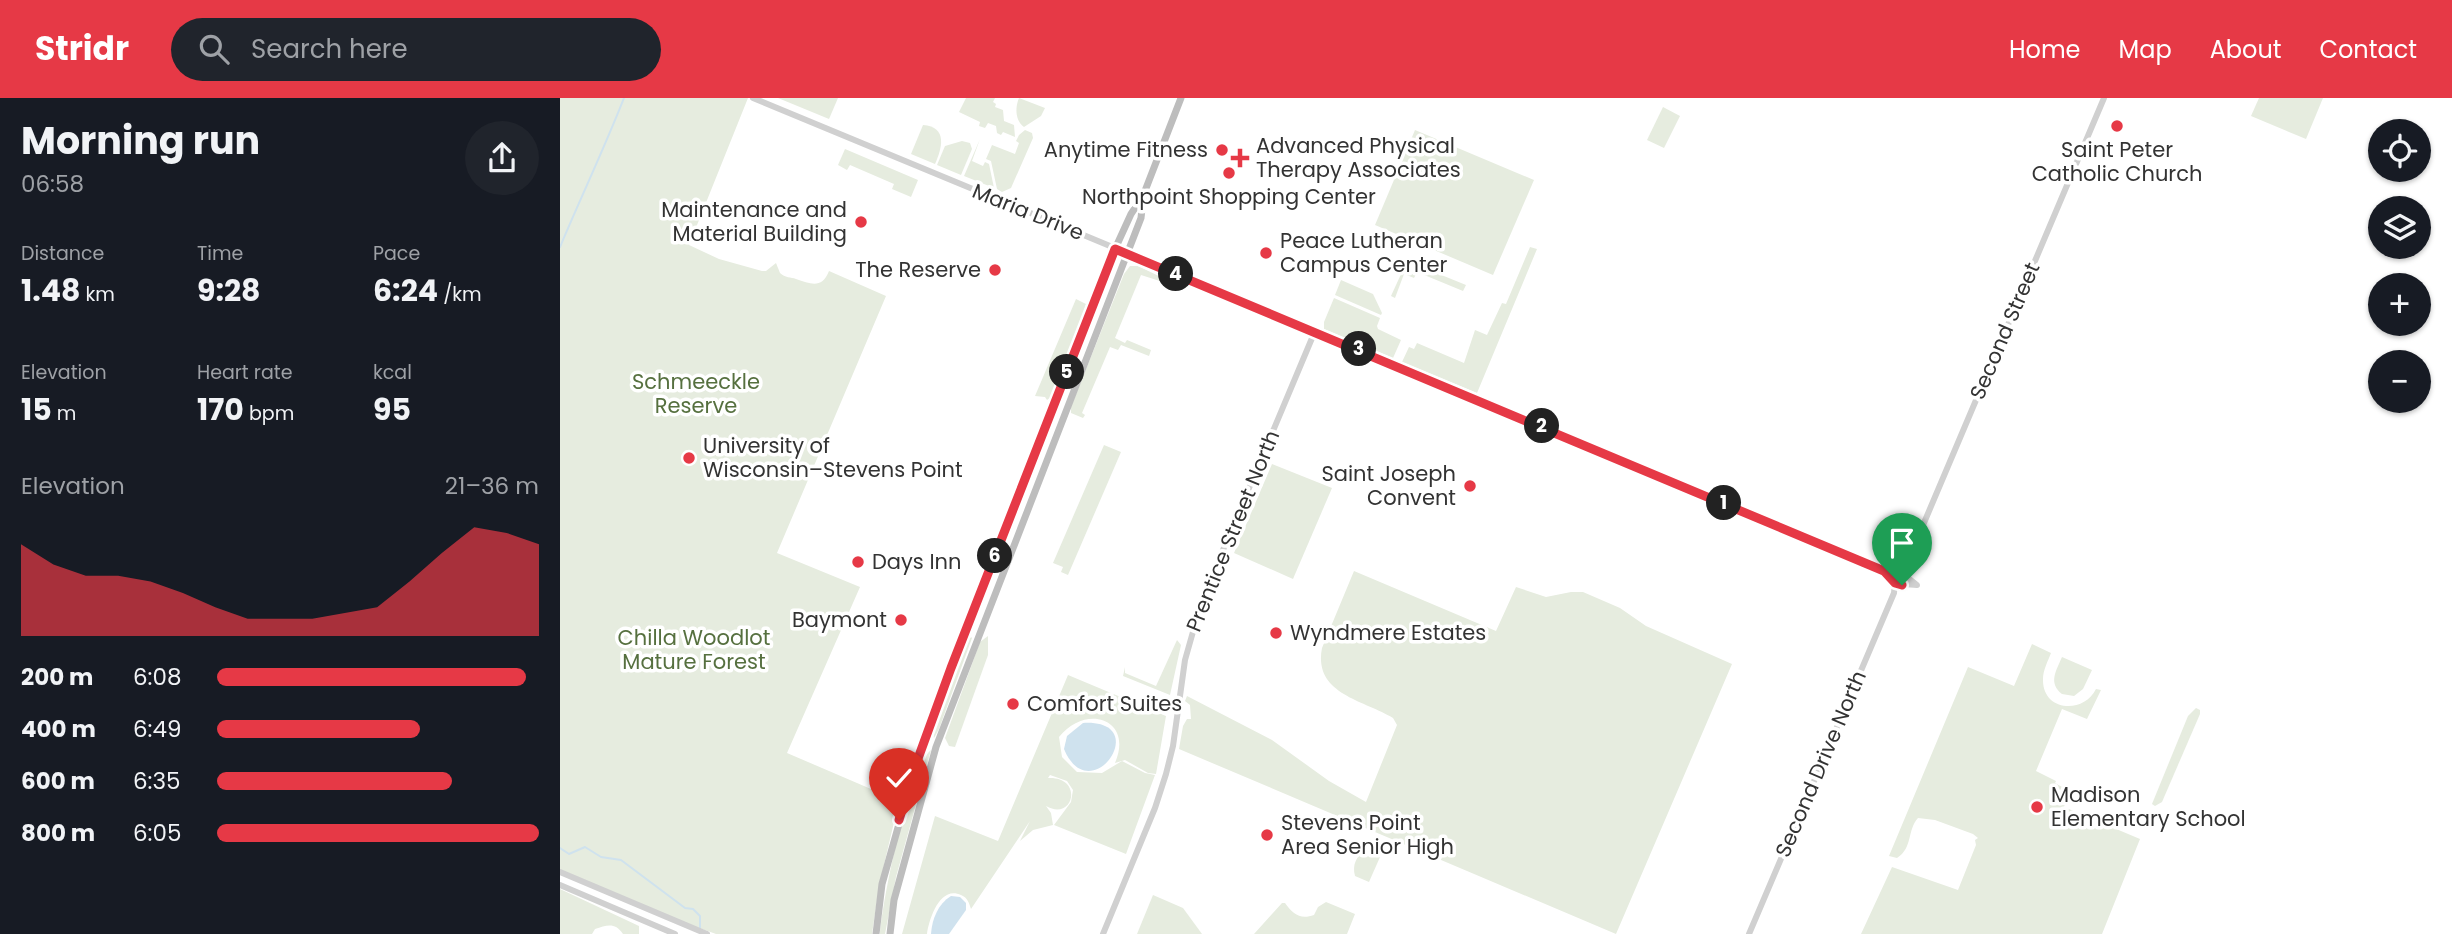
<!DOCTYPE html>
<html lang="en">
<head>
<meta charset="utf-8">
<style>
  :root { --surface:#171b24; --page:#20242c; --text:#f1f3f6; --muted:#9ea1a6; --accent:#e63946 }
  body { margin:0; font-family:Poppins,sans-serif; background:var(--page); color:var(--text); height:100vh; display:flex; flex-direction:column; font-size:26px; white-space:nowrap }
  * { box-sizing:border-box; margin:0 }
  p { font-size:23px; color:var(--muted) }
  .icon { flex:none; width:38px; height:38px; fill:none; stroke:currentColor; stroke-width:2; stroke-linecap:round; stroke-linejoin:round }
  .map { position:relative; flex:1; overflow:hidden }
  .sheet { display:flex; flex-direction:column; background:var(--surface); width:560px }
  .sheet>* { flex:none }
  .controls { position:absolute; left:1808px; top:21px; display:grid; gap:14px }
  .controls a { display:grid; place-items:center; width:63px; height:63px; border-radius:50%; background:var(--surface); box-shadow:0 2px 5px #0004; font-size:35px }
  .pin { position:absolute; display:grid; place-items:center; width:60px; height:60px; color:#fff; margin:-72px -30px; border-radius:50% 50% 50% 0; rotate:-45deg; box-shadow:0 0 7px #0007 }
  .pin .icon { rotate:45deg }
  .km { position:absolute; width:35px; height:35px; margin:-18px; border-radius:50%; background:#222; color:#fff; font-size:19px; line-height:35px; text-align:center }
  .round { display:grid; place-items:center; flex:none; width:74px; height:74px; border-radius:37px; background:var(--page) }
  .summary { display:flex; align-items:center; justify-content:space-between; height:119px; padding:0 21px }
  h1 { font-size:38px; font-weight:700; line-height:52px }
  .metrics { display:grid; grid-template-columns:repeat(3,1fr); gap:10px; height:119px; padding:7px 21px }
  .metrics div { display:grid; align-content:center }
  .metrics b { font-size:30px; font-weight:700 }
  .metrics small { font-size:19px; font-weight:400 }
  .metrics p { font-size:19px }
  .chart { height:196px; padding:14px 21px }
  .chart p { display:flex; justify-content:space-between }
  .chart svg { width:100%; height:126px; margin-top:7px; fill:var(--accent); opacity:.7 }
  ul { padding:0 21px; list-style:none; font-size:23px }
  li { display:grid; grid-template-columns:112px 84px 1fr; align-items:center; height:52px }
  li i { height:18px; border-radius:9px; background:var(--accent) }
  header { display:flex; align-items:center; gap:42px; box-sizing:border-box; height:98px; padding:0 35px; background:var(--accent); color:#fff }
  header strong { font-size:33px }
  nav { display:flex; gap:38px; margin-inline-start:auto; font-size:24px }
  .search { width:490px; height:63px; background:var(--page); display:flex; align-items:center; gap:18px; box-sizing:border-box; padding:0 24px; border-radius:38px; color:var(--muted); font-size:26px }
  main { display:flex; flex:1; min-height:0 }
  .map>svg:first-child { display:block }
  .green { fill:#e6ecdf }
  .water { fill:#cfe2ee }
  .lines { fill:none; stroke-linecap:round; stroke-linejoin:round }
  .stream { stroke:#cfe2ee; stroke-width:2 }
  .tertiary { stroke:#d0d0d0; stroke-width:6 }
  .secondary { stroke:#bdbdbd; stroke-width:7 }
  .route-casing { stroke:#fff; stroke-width:14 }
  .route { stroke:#e63946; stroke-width:9 }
  .poi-dot { fill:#e63946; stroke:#fff; stroke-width:2.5 }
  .labels { text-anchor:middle; stroke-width:7; stroke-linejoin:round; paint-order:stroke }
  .poi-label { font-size:21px; fill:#333; stroke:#fff; text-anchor:start }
  .street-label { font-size:21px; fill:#333; stroke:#fff }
  .park-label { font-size:21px; fill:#56703f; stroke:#fff }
</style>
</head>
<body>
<header>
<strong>Stridr</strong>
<div class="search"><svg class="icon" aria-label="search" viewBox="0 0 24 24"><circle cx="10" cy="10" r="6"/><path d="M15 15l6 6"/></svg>Search here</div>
<nav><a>Home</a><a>Map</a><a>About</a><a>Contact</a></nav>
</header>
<main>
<section class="sheet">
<div class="summary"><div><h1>Morning run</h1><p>06:58</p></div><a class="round"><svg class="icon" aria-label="share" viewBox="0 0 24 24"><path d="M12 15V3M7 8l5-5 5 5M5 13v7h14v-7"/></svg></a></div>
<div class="metrics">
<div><p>Distance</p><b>1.48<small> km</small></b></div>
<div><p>Time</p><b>9:28</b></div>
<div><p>Pace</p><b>6:24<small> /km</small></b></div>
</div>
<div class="metrics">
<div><p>Elevation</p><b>15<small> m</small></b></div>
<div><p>Heart rate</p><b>170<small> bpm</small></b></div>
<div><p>kcal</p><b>95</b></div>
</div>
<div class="chart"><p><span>Elevation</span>21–36 m</p>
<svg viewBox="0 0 160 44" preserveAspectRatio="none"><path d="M0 44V12L10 19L20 23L30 23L40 25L50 29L60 34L70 38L80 38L90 38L100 36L110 34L120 25L130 15L140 6L150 8L160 12V44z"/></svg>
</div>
<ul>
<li><b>200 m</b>6:08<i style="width:96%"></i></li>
<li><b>400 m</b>6:49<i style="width:63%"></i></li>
<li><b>600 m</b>6:35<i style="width:73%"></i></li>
<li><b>800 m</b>6:05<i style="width:100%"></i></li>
</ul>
</section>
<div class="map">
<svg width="1892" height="836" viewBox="0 0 1892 836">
  <rect width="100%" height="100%" fill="#fff"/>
  <g class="green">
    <path d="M0 0H188L129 147 159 161 202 173H206L216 165C216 165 220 175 220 175 225 180 231 179 236 181 251 186 262 191 269 173L326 198 217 455 300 489 227 655 339 703 319 788 312 836H156L95 814 0 774Z"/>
    <path d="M218 0H278L269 21Z"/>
    <path d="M406 0H435L433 4 436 6 435 9 443 12 444 23 454 27 455 39 443 34 441 37 437 35 436 28 428 25 425 30 419 28 420 24 399 14Z"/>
    <path d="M459 0 485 10 481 18 464 29C455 23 455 9 459 0Z"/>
    <path d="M1699 0H1763L1746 41 1691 18Z"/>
    <path d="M1103 9 1120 18 1104 50 1087 42Z"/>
    <path d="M363 27C388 29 382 50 375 66L351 56Z"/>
    <path d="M465 32 472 35 473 40 451 90 442 94 437 91 431 63 426 61 432 47 455 56 459 45 456 43 459 37Z"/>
    <path d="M855 32 974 82 933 177 815 127Z"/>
    <path d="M420 41 412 63 423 68 425 64 429 66 434 90 404 78Z"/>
    <path d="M402 43 410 45 412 51 401 77 377 67 385 48Z"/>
    <path d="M285 51 358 82 351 99 332 91 334 86 290 67 287 72 278 67Z"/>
    <path d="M970 149 977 151 917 295 842 264 849 249 854 251 857 245 904 265 915 232 927 237 942 205 946 206Z"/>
    <path d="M847 163 906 187 903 193 857 174 854 180 844 176 835 200 831 198Z"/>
    <path d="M570 168H578L605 181 606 185 581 177 555 240 565 245 567 242 591 252 589 258 561 247 558 252 550 249 522 315 525 317 523 320 511 315V309L564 176Z"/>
    <path d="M781 182 813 196 822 215 821 217 775 197Z"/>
    <path d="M774 200 820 220 817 228 818 231 841 242 833 260 764 231V224Z"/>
    <path d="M516 201 526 206 522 220 491 299 487 302 485 299 475 298Z"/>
    <path d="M544 347 561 354 508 477 501 474 503 469 493 465Z"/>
    <path d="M712 366 772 390 733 481 674 455Z"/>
    <path d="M794 473 936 533 956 489 986 499 1011 494H1023L1060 510 1086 528 1172 566 1056 836 619 651 623 628 627 621H631L630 607 625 603 627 598 712 642 769 683 806 704 837 627 833 620C803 602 753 596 762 550Z"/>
    <path d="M428 538V557L395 649 389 648 385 640 420 544Z"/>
    <path d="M411 539 412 540 379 631 374 640C369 628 401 551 411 539Z"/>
    <path d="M617 542 621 547 610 597 563 578 565 569V575L596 588Z"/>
    <path d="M1472 546 1491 555C1488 563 1483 572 1483 581 1482 613 1523 617 1536 591L1541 592 1527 621 1502 611 1476 673 1496 683 1495 685 1502 689 1499 696 1508 700 1504 709 1580 741 1542 836H1301L1332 769 1398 792 1416 747 1415 742 1418 740 1413 736 1375 722 1358 720C1347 732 1353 750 1337 760L1329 758 1408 569 1454 588Z"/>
    <path d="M1502 559 1532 572 1523 591 1514 598 1502 596C1488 585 1496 573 1502 559Z"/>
    <path d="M508 577 606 618 596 676 588 675 565 662 555 665C574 621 526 605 499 639L502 659 517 674 542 675 562 663 585 675 595 677 566 756 494 727 511 704 513 692 507 683 490 677 488 680C524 678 514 724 486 708L491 715 493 727 473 732 460 743 470 723 411 811C409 805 408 800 401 797 380 787 369 821 367 836H342L375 718 438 743Z"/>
    <path d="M1636 610 1640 612V616L1602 704 1595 708 1592 706 1628 618Z"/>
    <path d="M371 652 336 779 325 836H320C322 805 349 668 371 652Z"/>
    <path d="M806 752 820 759 809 784 795 778C792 767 796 758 806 752Z"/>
    <path d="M0 791 79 828V836H63C55 824 47 827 35 831L32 836H0Z"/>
    <path d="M593 797 623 810 642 836H577Z"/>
    <path d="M766 804 795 816 787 836H694L722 805H725C733 816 740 822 754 817L758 809Z"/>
  </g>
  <g class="water">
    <path d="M523 625C595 621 530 714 504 651L507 638Z"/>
    <path d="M391 798 400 799 406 805V812L389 836H371C372 821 378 806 391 798Z"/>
  </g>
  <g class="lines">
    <g class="stream">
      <path d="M0 149C21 99 44 51 64 0"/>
      <path d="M0 750 9 756 25 749 41 759 61 762 125 810 133 811 140 818V832"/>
    </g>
    <g class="tertiary">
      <path d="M193 0 837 267 1324 473"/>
      <path d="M1347 465 1544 0"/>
      <circle cx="1340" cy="481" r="7"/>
      <path d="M1344 486 1357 487 1347 479"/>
      <path d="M0 774 147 836"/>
      <path d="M0 787 115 836"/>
      <path d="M543 836 595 710 606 676 613 648 625 562 642 502 755 233"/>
      <path d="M1189 836 1334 495 1335 484"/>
    </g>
    <g class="secondary">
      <path d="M316 836 322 786 356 666 391 570 555 151 571 116 583 98 621 0"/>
      <path d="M330 836 334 802 376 649 581 120 583 102"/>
    </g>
  </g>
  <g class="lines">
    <g class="route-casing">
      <path id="route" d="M339 722 356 666 391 570 555 151 1324 473 1335 485 1342 487"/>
    </g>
    <use href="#route" class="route"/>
  </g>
  <g class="poi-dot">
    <circle cx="1557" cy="28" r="7"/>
    <circle cx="662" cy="52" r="7"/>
    <path d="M676.5 49.5h7v7h7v7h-7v7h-7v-7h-7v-7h7z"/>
    <circle cx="669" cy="75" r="7"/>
    <circle cx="301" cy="124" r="7"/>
    <circle cx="706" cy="155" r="7"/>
    <circle cx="435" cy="172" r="7"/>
    <circle cx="129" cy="360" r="7"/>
    <circle cx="910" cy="388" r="7"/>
    <circle cx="298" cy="464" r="7"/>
    <circle cx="341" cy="522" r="7"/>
    <circle cx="716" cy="535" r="7"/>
    <circle cx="453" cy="606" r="7"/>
    <circle cx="1477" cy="709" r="7"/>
    <circle cx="707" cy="737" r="7"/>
  </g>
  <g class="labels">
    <g class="poi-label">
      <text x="696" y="55">Advanced Physical<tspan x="696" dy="24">Therapy Associates</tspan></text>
      <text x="648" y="59" text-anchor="end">Anytime Fitness</text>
      <text x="1557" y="59" text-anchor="middle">Saint Peter<tspan x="1557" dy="24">Catholic Church</tspan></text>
      <text x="669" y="106" text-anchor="middle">Northpoint Shopping Center</text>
      <text x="287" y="119" text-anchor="end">Maintenance and<tspan x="287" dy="24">Material Building</tspan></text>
      <text x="720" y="150">Peace Lutheran<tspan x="720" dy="24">Campus Center</tspan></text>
      <text x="421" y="179" text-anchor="end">The Reserve</text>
      <text x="143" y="355">University of<tspan x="143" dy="24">Wisconsin–Stevens Point</tspan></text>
      <text x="896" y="383" text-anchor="end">Saint Joseph<tspan x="896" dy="24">Convent</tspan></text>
      <text x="312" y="471">Days Inn</text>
      <text x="327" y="529" text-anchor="end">Baymont</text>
      <text x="730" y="542">Wyndmere Estates</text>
      <text x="467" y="613">Comfort Suites</text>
      <text x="1491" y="704">Madison<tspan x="1491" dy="24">Elementary School</tspan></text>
      <text x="721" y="732">Stevens Point<tspan x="721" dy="24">Area Senior High</tspan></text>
    </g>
    <g class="street-label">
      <text transform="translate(468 114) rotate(22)" y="7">Maria Drive</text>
      <text transform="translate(1445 233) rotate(-67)" y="7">Second Street</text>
      <text transform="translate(673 433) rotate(-68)" y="7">Prentice Street North</text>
      <text transform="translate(1261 666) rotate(-67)" y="7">Second Drive North</text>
    </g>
    <g class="park-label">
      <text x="136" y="291">Schmeeckle<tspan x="136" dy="24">Reserve</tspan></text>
      <text x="134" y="547">Chilla Woodlot<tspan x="134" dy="24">Mature Forest</tspan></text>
    </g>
  </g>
</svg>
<div class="controls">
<a><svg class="icon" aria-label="locate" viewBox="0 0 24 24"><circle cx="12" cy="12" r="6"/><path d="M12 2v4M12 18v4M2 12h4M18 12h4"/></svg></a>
<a><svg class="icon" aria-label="layers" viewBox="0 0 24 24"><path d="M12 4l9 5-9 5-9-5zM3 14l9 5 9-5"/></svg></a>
<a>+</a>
<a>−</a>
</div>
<div class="pin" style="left:1342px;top:487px;background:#1e9e55"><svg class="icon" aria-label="arrive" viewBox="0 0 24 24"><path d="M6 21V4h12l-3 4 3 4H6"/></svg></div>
<div class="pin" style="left:339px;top:722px;background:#d93025"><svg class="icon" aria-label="check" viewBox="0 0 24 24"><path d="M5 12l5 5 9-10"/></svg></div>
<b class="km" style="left:1164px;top:405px">1</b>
<b class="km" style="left:982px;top:328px">2</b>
<b class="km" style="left:799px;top:251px">3</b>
<b class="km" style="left:616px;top:176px">4</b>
<b class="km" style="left:507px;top:274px">5</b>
<b class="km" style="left:435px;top:458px">6</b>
</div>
</main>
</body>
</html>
